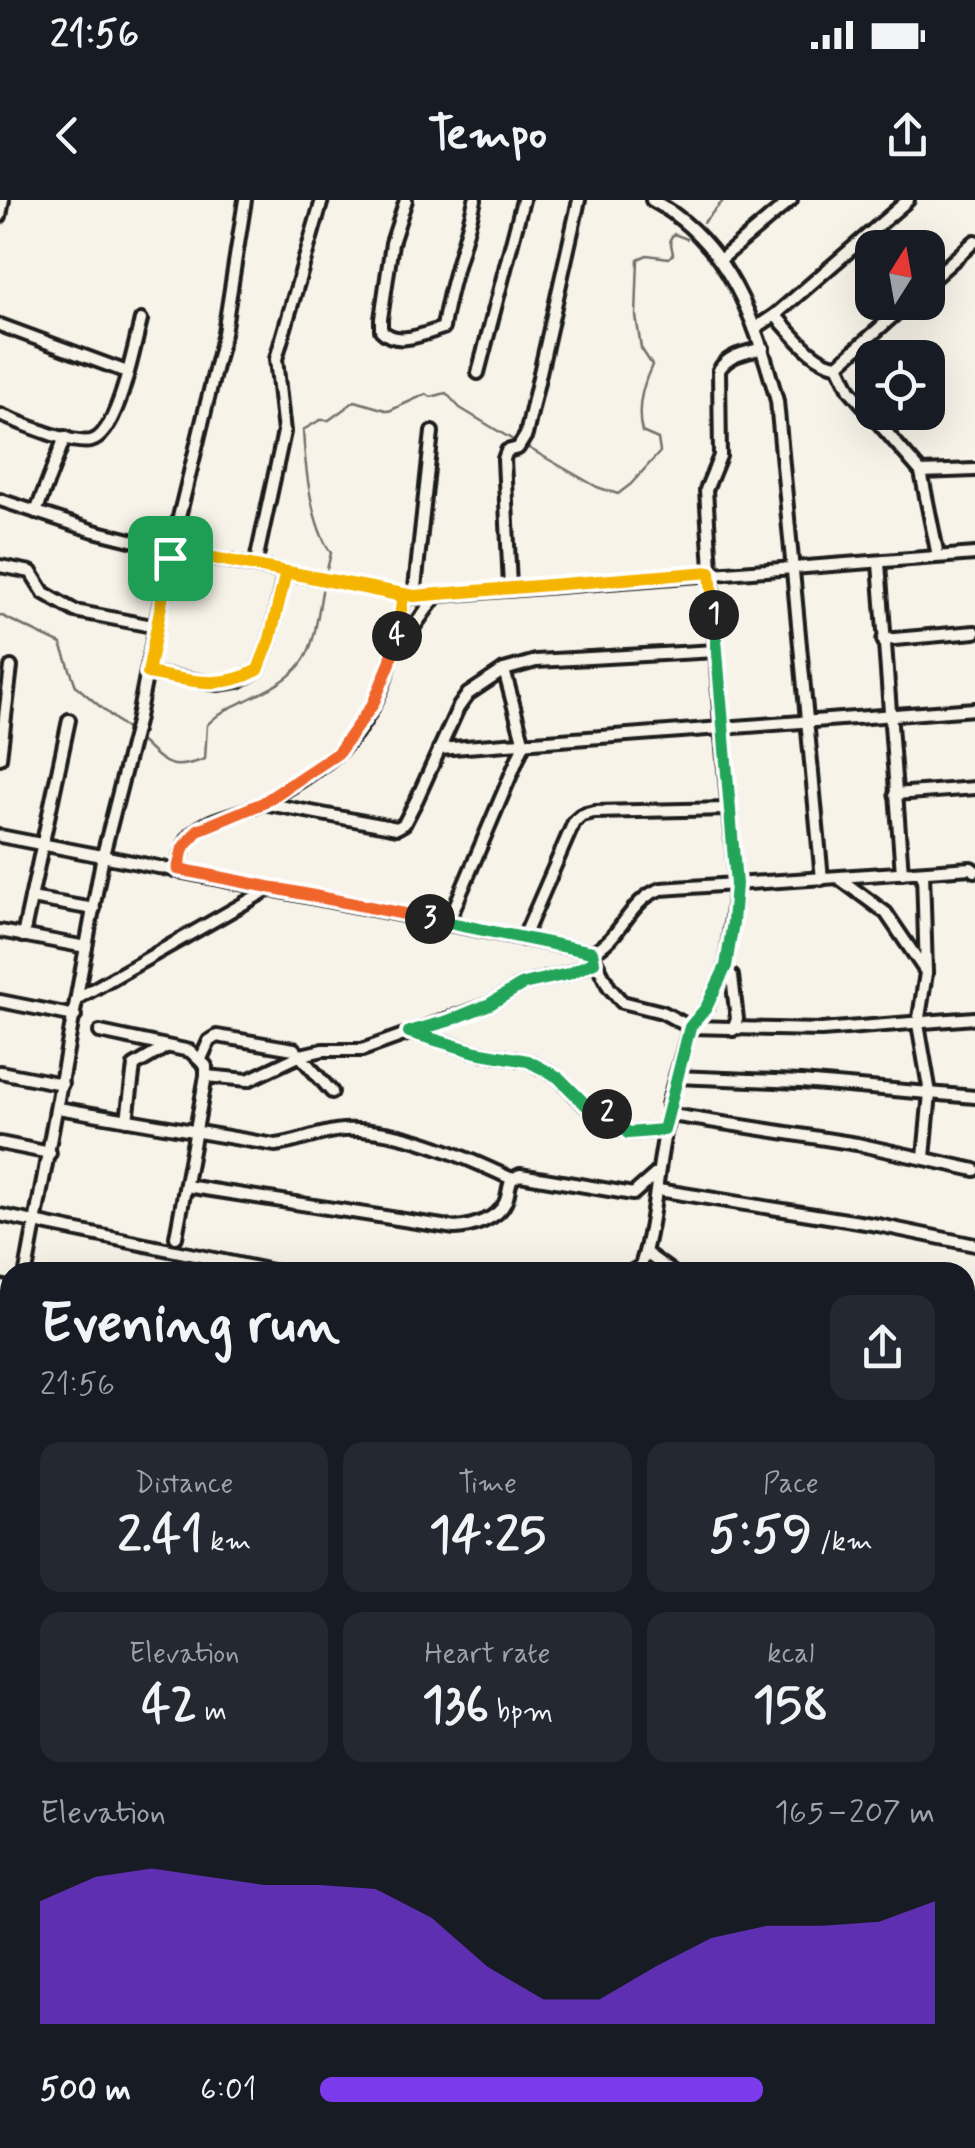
<!DOCTYPE html>
<html lang="en">
<head>
<meta charset="utf-8">
<style>
  :root { --surface:#171b24; --page:#242831; --text:#f1f3f6; --muted:#9ea1a6; --accent:#7c3aed }
  body { margin:0; font-family:Mynerve,sans-serif; background:var(--page); color:var(--text); height:100vh; display:flex; flex-direction:column; font-size:38px; white-space:nowrap }
  * { box-sizing:border-box; margin:0 }
  p { font-size:32px; color:var(--muted) }
  .icon { flex:none; width:55px; height:55px; fill:none; stroke:currentColor; stroke-width:2; stroke-linecap:round; stroke-linejoin:round }
  .map { position:relative; flex:1; overflow:hidden }
  .details { position:absolute; left:0px; top:1062px; width:975px; height:888px; display:flex; flex-direction:column; background:var(--surface); border-radius:30px 30px 0 0; box-shadow:0 10px 40px #0002 }
  .details>* { flex:none }
  .needle { width:65px; rotate:11deg }
  .controls { position:absolute; left:855px; top:30px; display:grid; gap:20px }
  .controls a { display:grid; place-items:center; width:90px; height:90px; border-radius:20px; background:var(--surface); box-shadow:0 10px 40px #0002; font-size:50px }
  .pin { position:absolute; display:grid; place-items:center; width:85px; height:85px; color:#fff; margin:-42px; border-radius:20px; box-shadow:0 5px 15px #0006 }
  .km { position:absolute; width:50px; height:50px; margin:-25px; border-radius:50%; background:#222; color:#fff; font-size:28px; line-height:50px; text-align:center }
  .round { display:grid; place-items:center; flex:none; width:105px; height:105px; border-radius:20px; background:var(--page) }
  .overview { display:flex; align-items:center; justify-content:space-between; height:170px; padding:0 40px }
  h1 { font-size:55px; font-weight:700; line-height:75px }
  .stats { display:grid; grid-template-columns:repeat(3,1fr); gap:15px; height:170px; padding:10px 40px }
  .stats div { display:grid; align-content:center; border-radius:20px; background:var(--page); text-align:center }
  .stats b { font-size:50px; font-weight:700 }
  .stats small { font-size:28px; font-weight:400 }
  .stats p { font-size:28px }
  .chart { height:280px; padding:20px 40px }
  .chart p { display:flex; justify-content:space-between }
  .chart svg { width:100%; height:180px; margin-top:10px; fill:var(--accent); opacity:.7 }
  ul { padding:0 40px; list-style:none; font-size:32px }
  li { display:grid; grid-template-columns:160px 120px 1fr; align-items:center; height:75px }
  li i { height:25px; border-radius:12px; background:var(--accent) }
  .status { display:flex; justify-content:space-between; align-items:center; height:70px; padding:0 50px; background:var(--surface); direction:ltr }
  .status svg { height:28px; fill:currentColor }
  header { display:flex; justify-content:space-between; align-items:center; height:130px; padding:0 40px; background:var(--surface); font-size:45px; font-weight:700 }
  .map>svg:first-child { display:block }
  .lines { fill:none; stroke-linecap:round; stroke-linejoin:round }
  .stream { stroke:#72716c; stroke-width:2.5 }
  .street-casing { stroke:#1c1c1c; stroke-width:18 }
  .street { stroke:#f7f3e8; stroke-width:10 }
  .split-1-casing { stroke:#fff; stroke-width:20 }
  .split-2-casing { stroke:#fff; stroke-width:20 }
  .split-3-casing { stroke:#fff; stroke-width:20 }
  .split-4-casing { stroke:#fff; stroke-width:20 }
  .split-5-casing { stroke:#fff; stroke-width:20 }
  .split-1 { stroke:#f5b400; stroke-width:12 }
  .split-2 { stroke:#22a559; stroke-width:12 }
  .split-3 { stroke:#22a559; stroke-width:12 }
  .split-4 { stroke:#f0652b; stroke-width:12 }
  .split-5 { stroke:#f5b400; stroke-width:12 }
</style>
</head>
<body>
<div class="status"><b>21:56</b><svg viewBox="0 0 49 12"><path d="M0 12V9h3v3zM5 12V6h3v6zM10 12V3h3v9zM15 12V0h3v12zM26 1h20v11H26zM47 4h2v5h-2z"/></svg></div>
<header><svg class="icon" aria-label="back" viewBox="0 0 24 24"><path d="M15 5l-7 7 7 7"/></svg>Tempo<svg class="icon" aria-label="share" viewBox="0 0 24 24"><path d="M12 15V3M7 8l5-5 5 5M5 13v7h14v-7"/></svg></header>
<div class="map">
<svg width="975" height="1948" viewBox="0 0 975 1948">
  <rect width="100%" height="100%" fill="#f7f3e8"/>
  <filter id="ink" filterUnits="userSpaceOnUse"><feTurbulence type="fractalNoise" baseFrequency=".01" numOctaves="2"/><feDisplacementMap in="SourceGraphic" scale="20" xChannelSelector="R" yChannelSelector="G"/><feConvolveMatrix kernelMatrix="1 2 1 2 8 2 1 2 1" color-interpolation-filters="sRGB"/></filter>
  <g filter="url(#ink)">
    <g class="lines">
      <g class="stream">
        <path d="M703 23 724 0"/>
        <path d="M525 246 597 287 618 294 631 284 660 252 658 239 642 232C636 209 642 186 652 165L641 148 636 116 638 59 647 55 669 58 673 54 670 39 674 34 687 39"/>
        <path d="M325 378 331 353C310 323 305 266 303 230L320 220H329L355 201 389 211 426 194 431 197 446 193 460 208 518 243"/>
        <path d="M0 415 61 444 76 486 130 532"/>
        <path d="M136 537C165 563 167 573 205 559L207 525C224 508 233 507 253 497 315 469 312 447 323 386"/>
        <path d="M965 1522 975 1526"/>
      </g>
      <g class="street-casing">
        <g id="street">
          <path d="M406 0 392 43 381 119V130C397 147 423 134 443 128 449 84 465 44 475 0"/>
          <path d="M652 0C729 42 756 121 777 201L822 679"/>
          <path d="M0 16 3 0"/>
          <path d="M720 60 791 0"/>
          <path d="M928 83 975 41"/>
          <path d="M775 115C791 132 814 164 838 165L909 102"/>
          <path d="M0 125 127 172"/>
          <path d="M757 127 775 115 908 0"/>
          <path d="M763 148C746 153 729 154 719 170L720 256 706 290 721 526 736 684 726 766 706 808 690 827 668 905 670 911 678 916 857 944 975 970"/>
          <path d="M838 165 850 190 921 272 938 356"/>
          <path d="M478 173 523 0"/>
          <path d="M0 215C22 223 69 245 91 241 118 235 134 146 141 120"/>
          <path d="M921 272 975 270"/>
          <path d="M0 300 94 331 171 350 414 397 975 354"/>
          <path d="M36 312 65 237"/>
          <path d="M879 363 902 673"/>
          <path d="M0 366 31 372 44 393 75 411 157 427"/>
          <path d="M255 366 284 232 276 159 322 0"/>
          <path d="M510 387 504 259 507 251 518 248 526 235 579 0"/>
          <path d="M414 397 432 232"/>
          <path d="M883 440 975 432"/>
          <path d="M398 449 436 396"/>
          <path d="M148 473 218 484 238 481 258 470 270 439 285 372"/>
          <path d="M439 549 975 509"/>
          <path d="M0 558 11 467"/>
          <path d="M895 594 975 588"/>
          <path d="M263 603 397 628 404 624 417 599 458 508 468 494 504 470 536 461 716 451"/>
          <path d="M0 636 592 752C622 739 628 700 661 689L971 668 975 671"/>
          <path d="M178 669C181 657 183 643 192 634 210 617 242 614 263 603 288 589 319 570 340 551 381 513 397 449 403 396"/>
          <path d="M923 672 926 773 918 824 930 893 924 957"/>
          <path d="M840 679 886 713 926 772"/>
          <path d="M31 698 94 709"/>
          <path d="M448 723 524 544 504 470"/>
          <path d="M0 731 86 747"/>
          <path d="M23 736 69 520"/>
          <path d="M523 739 574 622 582 615 594 612 728 609"/>
          <path d="M593 756 609 787 622 802 662 812 690 827 821 830 975 818"/>
          <path d="M732 776 737 819 733 830"/>
          <path d="M78 798 271 688"/>
          <path d="M0 801 75 816"/>
          <path d="M100 832 190 851 206 866V876"/>
          <path d="M411 832 476 852 528 861 558 877 585 905 609 915 621 929 629 933 664 930"/>
          <path d="M201 859 209 841 217 836 294 849 332 892"/>
          <path d="M0 872 62 884"/>
          <path d="M676 877 801 882 975 897"/>
          <path d="M58 908 275 945C298 943 321 931 343 930 398 927 463 956 512 979"/>
          <path d="M127 920 134 866 166 847"/>
          <path d="M0 943 50 953"/>
          <path d="M186 986 455 1028C471 1027 498 1019 505 1003 509 995 508 987 512 979L520 975 633 994 658 972"/>
          <path d="M658 990 878 1025 975 1045"/>
          <path d="M0 1015 277 1072"/>
          <path d="M176 1037 206 876 248 880 301 855 323 850H362L490 804 523 784 567 774 594 762"/>
          <path d="M646 1053 672 1072"/>
          <path d="M26 1072 103 655 137 522 171 350 224 133 245 0"/>
          <path d="M631 1072 641 1066C657 1015 656 963 670 911"/>
          <path d="M0 1086 10 1088"/>
          <path d="M965 1129 975 1131"/>
          <path d="M0 1159 10 1161"/>
          <path d="M965 1207 975 1208"/>
          <path d="M0 1218 10 1168"/>
          <path d="M0 1229 10 1231"/>
          <path d="M965 1287 975 1289"/>
          <path d="M0 1301 10 1303"/>
          <path d="M965 1360 975 1363"/>
          <path d="M0 1371 10 1373"/>
          <path d="M965 1424 975 1426"/>
          <path d="M0 1443 10 1445"/>
          <path d="M965 1475 975 1473"/>
          <path d="M0 1514 10 1516"/>
          <path d="M0 1591 10 1593"/>
          <path d="M0 1641 10 1632"/>
          <path d="M965 1641 975 1647"/>
          <path d="M965 1788 975 1758"/>
          <path d="M965 1800 975 1803"/>
          <path d="M965 1932 975 1934"/>
          <path d="M185 1940 225 1948"/>
          <path d="M607 1941 642 1948"/>
          <path d="M0 1944 10 1896"/>
          <path d="M436 1948 437 1940"/>
          <path d="M727 1948 729 1940"/>
          <path d="M878 1948 879 1940"/>
        </g>
      </g>
      <use href="#street" class="street"/>
    </g>
  </g>
  <g class="lines" filter="url(#ink)">
    <g class="split-1-casing">
      <path id="split-1" d="M170 358 171 350 414 396 710 372 714 415"/>
    </g>
    <g class="split-2-casing">
      <path id="split-2" d="M607 914 628 933 664 930 690 827 706 808 726 766 733 722 736 684 714 415"/>
    </g>
    <g class="split-3-casing">
      <path id="split-3" d="M430 719 592 752 594 762 568 774 523 784 490 804 448 821 409 832 476 852 528 861 558 877 586 905 607 914"/>
    </g>
    <g class="split-4-casing">
      <path id="split-4" d="M397 436 390 463 373 504 338 553 263 603 198 630 183 648 178 669 430 719"/>
    </g>
    <g class="split-5-casing">
      <path id="split-5" d="M170 358 148 473C189 480 219 491 258 470L270 439 286 372 403 396 397 436"/>
    </g>
    <use href="#split-1" class="split-1"/>
    <use href="#split-2" class="split-2"/>
    <use href="#split-3" class="split-3"/>
    <use href="#split-4" class="split-4"/>
    <use href="#split-5" class="split-5"/>
  </g>
</svg>
<div class="controls">
<a><svg class="needle" viewBox="-14 -14 28 28"><path d="M0-13l5 13h-10z" fill="#e53935"/><path d="M0 13l5-13h-10z" fill="#9ea1a6"/></svg></a>
<a><svg class="icon" aria-label="locate" viewBox="0 0 24 24"><circle cx="12" cy="12" r="6"/><path d="M12 2v4M12 18v4M2 12h4M18 12h4"/></svg></a>
</div>
<div class="pin" style="left:170px;top:358px;background:#1e9e55"><svg class="icon" aria-label="arrive" viewBox="0 0 24 24"><path d="M6 21V4h12l-3 4 3 4H6"/></svg></div>
<b class="km" style="left:714px;top:415px">1</b>
<b class="km" style="left:607px;top:914px">2</b>
<b class="km" style="left:430px;top:719px">3</b>
<b class="km" style="left:397px;top:436px">4</b>
<section class="details">
<div class="overview"><div><h1>Evening run</h1><p>21:56</p></div><a class="round"><svg class="icon" aria-label="share" viewBox="0 0 24 24"><path d="M12 15V3M7 8l5-5 5 5M5 13v7h14v-7"/></svg></a></div>
<div class="stats">
<div><p>Distance</p><b>2.41<small> km</small></b></div>
<div><p>Time</p><b>14:25</b></div>
<div><p>Pace</p><b>5:59<small> /km</small></b></div>
</div>
<div class="stats">
<div><p>Elevation</p><b>42<small> m</small></b></div>
<div><p>Heart rate</p><b>136<small> bpm</small></b></div>
<div><p>kcal</p><b>158</b></div>
</div>
<div class="chart"><p><span>Elevation</span>165–207 m</p>
<svg viewBox="0 0 160 44" preserveAspectRatio="none"><path d="M0 44V14L10 8L20 6L30 8L40 10L50 10L60 11L70 18L80 30L90 38L100 38L110 30L120 23L130 20L140 20L150 19L160 14V44z"/></svg>
</div>
<ul>
<li><b>500 m</b>6:01<i style="width:72%"></i></li>
</ul>
</section>
</div>
</body>
</html>
